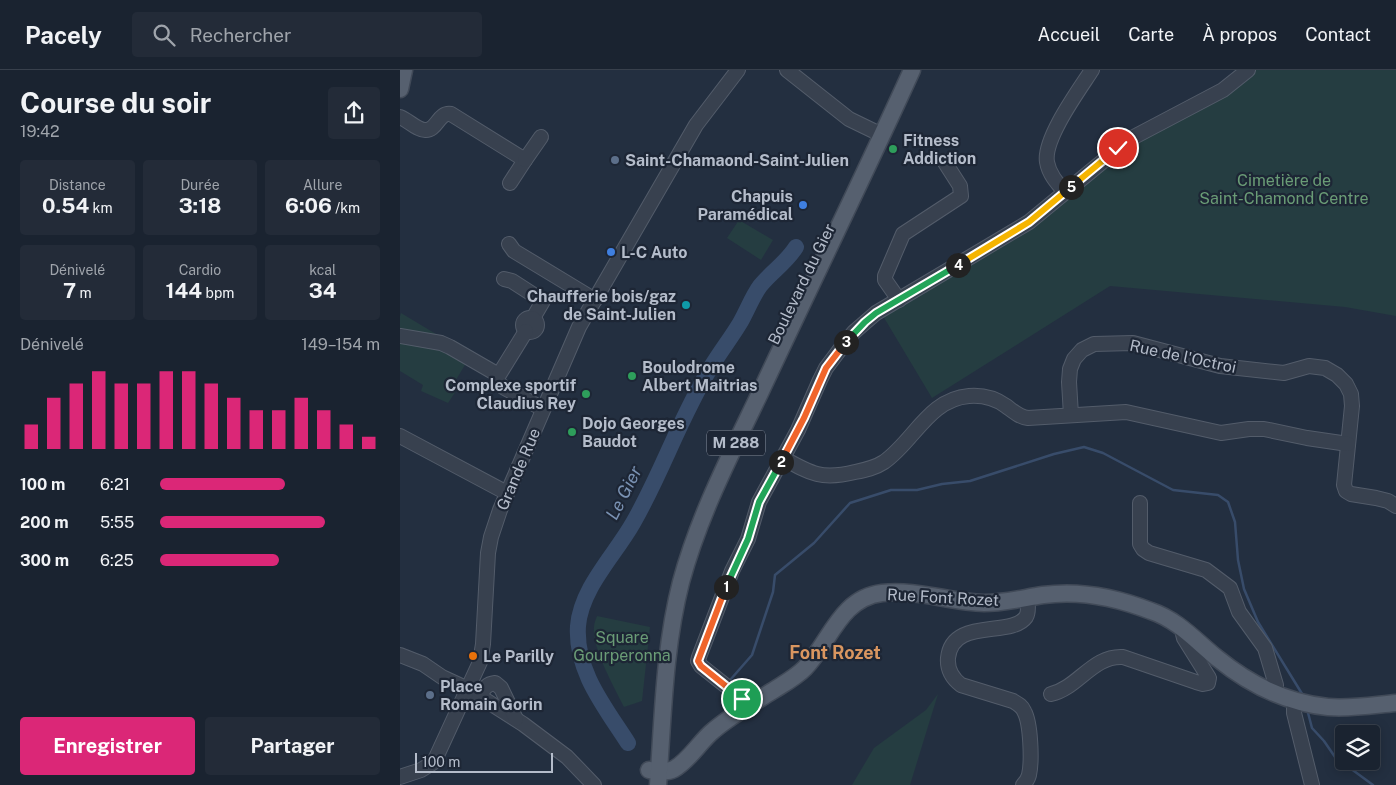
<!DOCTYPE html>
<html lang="fr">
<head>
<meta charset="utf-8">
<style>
  :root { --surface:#1a2330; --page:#232b38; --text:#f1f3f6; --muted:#9fa4ab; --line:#38404c; --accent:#db2777 }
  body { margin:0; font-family:"Public Sans",sans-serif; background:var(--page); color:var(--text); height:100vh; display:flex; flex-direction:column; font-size:19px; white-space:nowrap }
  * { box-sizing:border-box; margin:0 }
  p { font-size:16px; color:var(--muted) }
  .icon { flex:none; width:28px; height:28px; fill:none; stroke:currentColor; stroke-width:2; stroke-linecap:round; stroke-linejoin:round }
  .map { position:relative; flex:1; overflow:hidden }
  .side { display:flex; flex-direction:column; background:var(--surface); width:400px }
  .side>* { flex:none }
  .buttons { position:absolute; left:935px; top:655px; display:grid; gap:10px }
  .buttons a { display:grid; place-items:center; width:45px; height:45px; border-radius:5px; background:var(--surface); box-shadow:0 2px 12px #0003,0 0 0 1px var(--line); font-size:25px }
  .scale { position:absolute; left:15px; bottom:12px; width:138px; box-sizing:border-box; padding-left:5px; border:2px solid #b4bcca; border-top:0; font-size:14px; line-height:18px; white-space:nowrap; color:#b4bcca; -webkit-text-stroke:4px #1d2635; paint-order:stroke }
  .pin { position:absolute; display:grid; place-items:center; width:42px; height:42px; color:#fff; margin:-21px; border:2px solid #fff; border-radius:50%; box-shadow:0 1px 5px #0007 }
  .km { position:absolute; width:25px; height:25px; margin:-12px; border-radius:50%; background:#222; color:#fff; font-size:14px; line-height:25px; text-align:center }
  .round { display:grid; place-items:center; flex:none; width:52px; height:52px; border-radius:5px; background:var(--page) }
  .head { display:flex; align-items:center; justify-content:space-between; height:85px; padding:0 20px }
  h1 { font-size:28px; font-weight:700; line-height:38px }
  .figures { display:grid; grid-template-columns:repeat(3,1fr); gap:8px; height:85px; padding:5px 20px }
  .figures div { display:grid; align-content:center; border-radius:5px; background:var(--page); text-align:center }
  .figures b { font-size:21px; font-weight:700 }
  .figures small { font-size:14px; font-weight:400 }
  .figures p { font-size:14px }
  .chart { height:140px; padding:10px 20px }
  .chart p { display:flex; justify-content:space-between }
  .chart svg { width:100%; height:90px; margin-top:5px; stroke:var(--accent); stroke-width:6 }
  .button { display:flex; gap:10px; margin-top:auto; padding:10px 20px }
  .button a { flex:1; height:58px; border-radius:5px; background:var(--accent); color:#fff; font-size:20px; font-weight:700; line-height:58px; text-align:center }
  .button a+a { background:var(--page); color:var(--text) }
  ul { padding:0 20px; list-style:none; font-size:16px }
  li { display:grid; grid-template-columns:80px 60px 1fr; align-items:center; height:38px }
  li i { height:12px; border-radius:6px; background:var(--accent) }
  header { display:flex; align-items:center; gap:30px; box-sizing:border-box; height:70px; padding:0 25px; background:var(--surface); border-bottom:1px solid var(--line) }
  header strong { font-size:24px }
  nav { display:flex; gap:28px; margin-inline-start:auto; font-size:18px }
  .search { width:350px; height:45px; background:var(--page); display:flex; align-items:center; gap:12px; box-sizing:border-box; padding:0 18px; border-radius:5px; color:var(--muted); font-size:19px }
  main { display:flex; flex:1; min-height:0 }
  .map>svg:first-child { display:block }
  .green { fill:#253d41 }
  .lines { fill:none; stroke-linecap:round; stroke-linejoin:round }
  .stream { stroke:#384c6a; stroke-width:2.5 }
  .river { stroke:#384c6a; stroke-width:16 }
  .minor-casing { stroke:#535c6a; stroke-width:16 }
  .major-casing { stroke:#414a58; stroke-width:19 }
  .minor { stroke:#38414f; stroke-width:14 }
  .major { stroke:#56606f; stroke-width:16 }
  .split-1-casing { stroke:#fff; stroke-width:10 }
  .split-2-casing { stroke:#fff; stroke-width:10 }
  .split-3-casing { stroke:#fff; stroke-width:10 }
  .split-4-casing { stroke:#fff; stroke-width:10 }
  .split-5-casing { stroke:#fff; stroke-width:10 }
  .split-6-casing { stroke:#fff; stroke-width:10 }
  .split-1 { stroke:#f0652b; stroke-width:6 }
  .split-2 { stroke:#22a559; stroke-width:6 }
  .split-3 { stroke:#f0652b; stroke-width:6 }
  .split-4 { stroke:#22a559; stroke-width:6 }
  .split-5 { stroke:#f5b400; stroke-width:6 }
  .split-6 { stroke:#f5b400; stroke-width:6 }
  .leisure-dot { fill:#2e9e5b; stroke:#1d2635; stroke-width:2 }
  .service-dot { fill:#5c6f8a; stroke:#1d2635; stroke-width:2 }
  .shop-dot { fill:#3f7fe0; stroke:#1d2635; stroke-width:2 }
  .culture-dot { fill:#0f9aa8; stroke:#1d2635; stroke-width:2 }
  .food-dot { fill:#e8710a; stroke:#1d2635; stroke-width:2 }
  .labels { text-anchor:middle; stroke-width:4.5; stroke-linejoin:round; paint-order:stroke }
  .shield { fill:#1d2635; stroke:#878f9d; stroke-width:1 }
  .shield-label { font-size:15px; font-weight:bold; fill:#b4bcca }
  .poi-label { font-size:16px; font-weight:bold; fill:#b4bcca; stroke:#1d2635; text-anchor:start }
  .park-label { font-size:16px; fill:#6a9c76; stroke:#1d2635 }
  .street-label { font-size:16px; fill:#b4bcca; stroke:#1d2635 }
  .water-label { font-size:18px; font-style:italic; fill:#7a92b3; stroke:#1d2635 }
  .neighbourhood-label { font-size:18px; font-weight:bold; fill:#d99660; stroke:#1d2635 }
</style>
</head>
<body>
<header>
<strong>Pacely</strong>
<div class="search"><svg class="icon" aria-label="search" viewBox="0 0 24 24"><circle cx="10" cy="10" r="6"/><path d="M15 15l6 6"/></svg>Rechercher</div>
<nav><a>Accueil</a><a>Carte</a><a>À propos</a><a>Contact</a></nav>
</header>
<main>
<section class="side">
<div class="head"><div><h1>Course du soir</h1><p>19:42</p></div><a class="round"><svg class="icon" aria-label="share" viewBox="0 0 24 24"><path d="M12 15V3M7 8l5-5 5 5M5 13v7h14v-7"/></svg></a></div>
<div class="figures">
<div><p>Distance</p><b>0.54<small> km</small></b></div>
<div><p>Durée</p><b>3:18</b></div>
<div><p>Allure</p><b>6:06<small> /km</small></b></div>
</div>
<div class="figures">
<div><p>Dénivelé</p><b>7<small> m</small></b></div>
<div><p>Cardio</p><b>144<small> bpm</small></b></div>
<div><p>kcal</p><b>34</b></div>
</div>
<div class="chart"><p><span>Dénivelé</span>149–154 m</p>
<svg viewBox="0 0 160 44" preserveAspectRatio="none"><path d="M5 44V32M15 44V19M25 44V12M35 44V6M45 44V12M55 44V12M65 44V6M75 44V6M85 44V12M95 44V19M105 44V25M115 44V25M125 44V19M135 44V25M145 44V32M155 44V38"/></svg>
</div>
<ul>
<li><b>100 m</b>6:21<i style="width:57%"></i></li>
<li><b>200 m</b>5:55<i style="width:75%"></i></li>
<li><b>300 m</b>6:25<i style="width:54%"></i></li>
</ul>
<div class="button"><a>Enregistrer</a><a>Partager</a></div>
</section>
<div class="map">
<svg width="996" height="715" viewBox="0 0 996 715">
  <rect width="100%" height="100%" fill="#232f40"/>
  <g class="green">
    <path d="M854 0H996V246L945 237 710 216 532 328 483 246 635 152 712 85Z"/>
    <path d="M339 150 373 170 361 190 327 168Z"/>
    <path d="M1 243 71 285 51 318 56 321 48 333 21 321 23 315 0 301V246Z"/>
    <path d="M197 546 250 557 242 631 224 637C215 619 191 576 194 557 194 553 196 549 197 546Z"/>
    <path d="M538 624 510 715H452L474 678 526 640Z"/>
  </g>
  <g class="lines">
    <g class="stream">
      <path d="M331 609 352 585 373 522 375 505 414 473 450 433 491 420H517L542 414 570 411 654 384 684 377 703 383 773 420 818 425 828 432 835 452 838 490 844 519 858 552 904 627"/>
      <path d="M907 639 912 658 924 671 935 687 973 715"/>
    </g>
    <path class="river" d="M228 673C205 637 175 601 178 556 181 518 215 485 233 453 262 403 280 347 311 297 320 282 331 268 340 253 347 241 352 227 360 216 371 202 386 193 396 177"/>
    <g class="minor-casing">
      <g id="minor">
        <path d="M387 0 449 49 482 65"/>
        <path d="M0 47C8 50 17 60 25 60 37 61 38 42 51 44L125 90 110 113"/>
        <path d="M125 90 141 67"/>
        <path d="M665 122C657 113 649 104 647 92 643 69 679 20 692 0"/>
        <path d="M109 174 114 181 195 230"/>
        <path d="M104 209 112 211 143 231 133 248"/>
        <path d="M499 230 485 210V206L503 164 561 126 560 116 544 91"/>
        <circle cx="130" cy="255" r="7"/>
        <path d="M0 266 41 273 50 277 95 303 99 313 103 317 143 339"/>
        <path d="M97 308 126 261"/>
        <path d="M671 345 669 312 670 299 674 289 682 280 694 274 733 273 820 296 884 303 909 296 925 298 937 305 946 314 951 324 952 336 944 415 946 421 951 424 976 428 988 431 996 436"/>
        <path d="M0 366 107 423"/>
        <path d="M383 388C411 404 422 410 455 402 465 400 475 398 484 392 514 371 529 329 569 326 582 325 595 328 606 336 613 341 619 347 628 348L726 342 821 363 849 359H864L907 368 948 374"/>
        <path d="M740 433V474L743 479 749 483 806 500 830 518 839 542 865 578 876 615 875 624"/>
        <path d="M0 585 23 594 42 607 68 619 123 654 167 687 194 715"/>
        <path d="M651 624C678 618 693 585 723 587L796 612 803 614 808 613 809 608 784 568 783 564 785 560"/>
        <path d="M79 627C84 619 86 614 95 613L101 618 116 649"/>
        <path d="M894 630V643L912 715"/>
        <path d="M346 638 340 627 301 596 298 591 299 587 332 501 348 469 359 432 398 360 420 310 426 298 444 274 454 262 476 243 629 152 730 69 823 20 848 0"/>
        <path d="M0 707 21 700 34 692 80 592 83 574 88 483 91 467 100 440 179 257 296 55 338 0"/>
        <path d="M623 715C626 712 628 709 629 705 632 692 631 653 624 641 622 636 618 634 613 631L561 615C552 608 547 600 548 588 552 547 611 568 626 547 629 542 628 534 627 528"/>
      </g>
    </g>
    <g class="major-casing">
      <g id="major">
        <path d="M0 19 4 0"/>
        <path d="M249 700C257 701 266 703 274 699 290 690 300 671 314 660 332 645 353 633 374 620 385 613 396 607 405 598 430 572 440 528 482 523 516 519 550 532 584 533 604 533 623 528 643 525 679 520 718 528 751 541 778 550 796 571 817 588 849 614 886 633 928 637 951 639 974 635 996 633"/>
        <path d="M258 715C263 648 264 578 281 512 299 445 331 384 361 321 411 214 463 108 512 0"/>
      </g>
    </g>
    <use href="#minor" class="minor"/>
    <use href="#major" class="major"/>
  </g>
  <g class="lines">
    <g class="split-1-casing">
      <path id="split-1" d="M326 517 298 591 301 596 342 629"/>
    </g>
    <g class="split-2-casing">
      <path id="split-2" d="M326 517 348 469 359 432 381 392"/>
    </g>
    <g class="split-3-casing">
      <path id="split-3" d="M381 392 404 348 426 298 446 272"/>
    </g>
    <g class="split-4-casing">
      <path id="split-4" d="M446 272 465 252 476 243 558 195"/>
    </g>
    <g class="split-5-casing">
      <path id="split-5" d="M558 195 629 152 671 117"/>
    </g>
    <g class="split-6-casing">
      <path id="split-6" d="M671 117 718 78"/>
    </g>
    <use href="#split-1" class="split-1"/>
    <use href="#split-2" class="split-2"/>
    <use href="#split-3" class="split-3"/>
    <use href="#split-4" class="split-4"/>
    <use href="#split-5" class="split-5"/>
    <use href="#split-6" class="split-6"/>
  </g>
  <g class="leisure-dot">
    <circle cx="493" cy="79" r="5"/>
    <circle cx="232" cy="306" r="5"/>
    <circle cx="186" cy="324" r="5"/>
    <circle cx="172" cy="362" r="5"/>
  </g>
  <g class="service-dot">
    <circle cx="215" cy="90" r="5"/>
    <circle cx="30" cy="625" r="5"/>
  </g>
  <g class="shop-dot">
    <circle cx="403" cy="135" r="5"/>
    <circle cx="211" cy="182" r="5"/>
  </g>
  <circle class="culture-dot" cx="286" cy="235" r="5"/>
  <circle class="food-dot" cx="73" cy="586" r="5"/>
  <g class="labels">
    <rect class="shield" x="307" y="360.5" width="58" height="25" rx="4"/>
    <g class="shield-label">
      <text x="336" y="378">M 288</text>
    </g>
    <g class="poi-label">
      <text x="503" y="76">Fitness<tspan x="503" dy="18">Addiction</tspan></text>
      <text x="225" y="96">Saint-Chamaond-Saint-Julien</text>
      <text x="393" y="132" text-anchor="end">Chapuis<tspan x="393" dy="18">Paramédical</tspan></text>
      <text x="221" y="188">L-C Auto</text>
      <text x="276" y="232" text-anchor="end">Chaufferie bois/gaz<tspan x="276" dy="18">de Saint-Julien</tspan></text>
      <text x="242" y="303">Boulodrome<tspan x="242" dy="18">Albert Maitrias</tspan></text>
      <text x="176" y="321" text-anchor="end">Complexe sportif<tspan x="176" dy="18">Claudius Rey</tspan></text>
      <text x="182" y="359">Dojo Georges<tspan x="182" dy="18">Baudot</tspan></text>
      <text x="83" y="592">Le Parilly</text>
      <text x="40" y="622">Place<tspan x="40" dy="18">Romain Gorin</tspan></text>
    </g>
    <g class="park-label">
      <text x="884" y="116">Cimetière de<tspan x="884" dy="18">Saint-Chamond Centre</tspan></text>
      <text x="222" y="573">Square<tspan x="222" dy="18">Gourperonna</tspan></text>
    </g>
    <g class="street-label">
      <text transform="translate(401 214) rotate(-64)" y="6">Boulevard du Gier</text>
      <text transform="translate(783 286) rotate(12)" y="6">Rue de l'Octroi</text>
      <text transform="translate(118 399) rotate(-67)" y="6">Grande Rue</text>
      <text transform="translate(543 527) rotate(3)" y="6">Rue Font Rozet</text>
    </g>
    <g class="water-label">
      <text transform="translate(224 423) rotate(-63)" y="6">Le Gier</text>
    </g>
    <g class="neighbourhood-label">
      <text x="435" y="589">Font Rozet</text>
    </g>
  </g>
</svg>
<div class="buttons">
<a><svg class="icon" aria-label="layers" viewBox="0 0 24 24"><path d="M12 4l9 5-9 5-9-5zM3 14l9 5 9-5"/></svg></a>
</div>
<div class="scale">100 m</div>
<div class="pin" style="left:342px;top:629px;background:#1e9e55"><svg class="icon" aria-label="arrive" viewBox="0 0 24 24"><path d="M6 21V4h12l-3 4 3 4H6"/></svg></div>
<div class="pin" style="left:718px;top:78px;background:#d93025"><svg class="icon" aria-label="check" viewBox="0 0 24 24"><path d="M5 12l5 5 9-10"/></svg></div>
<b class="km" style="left:326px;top:517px">1</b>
<b class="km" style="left:381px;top:392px">2</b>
<b class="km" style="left:446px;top:272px">3</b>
<b class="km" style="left:558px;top:195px">4</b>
<b class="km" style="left:671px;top:117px">5</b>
</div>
</main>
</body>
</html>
